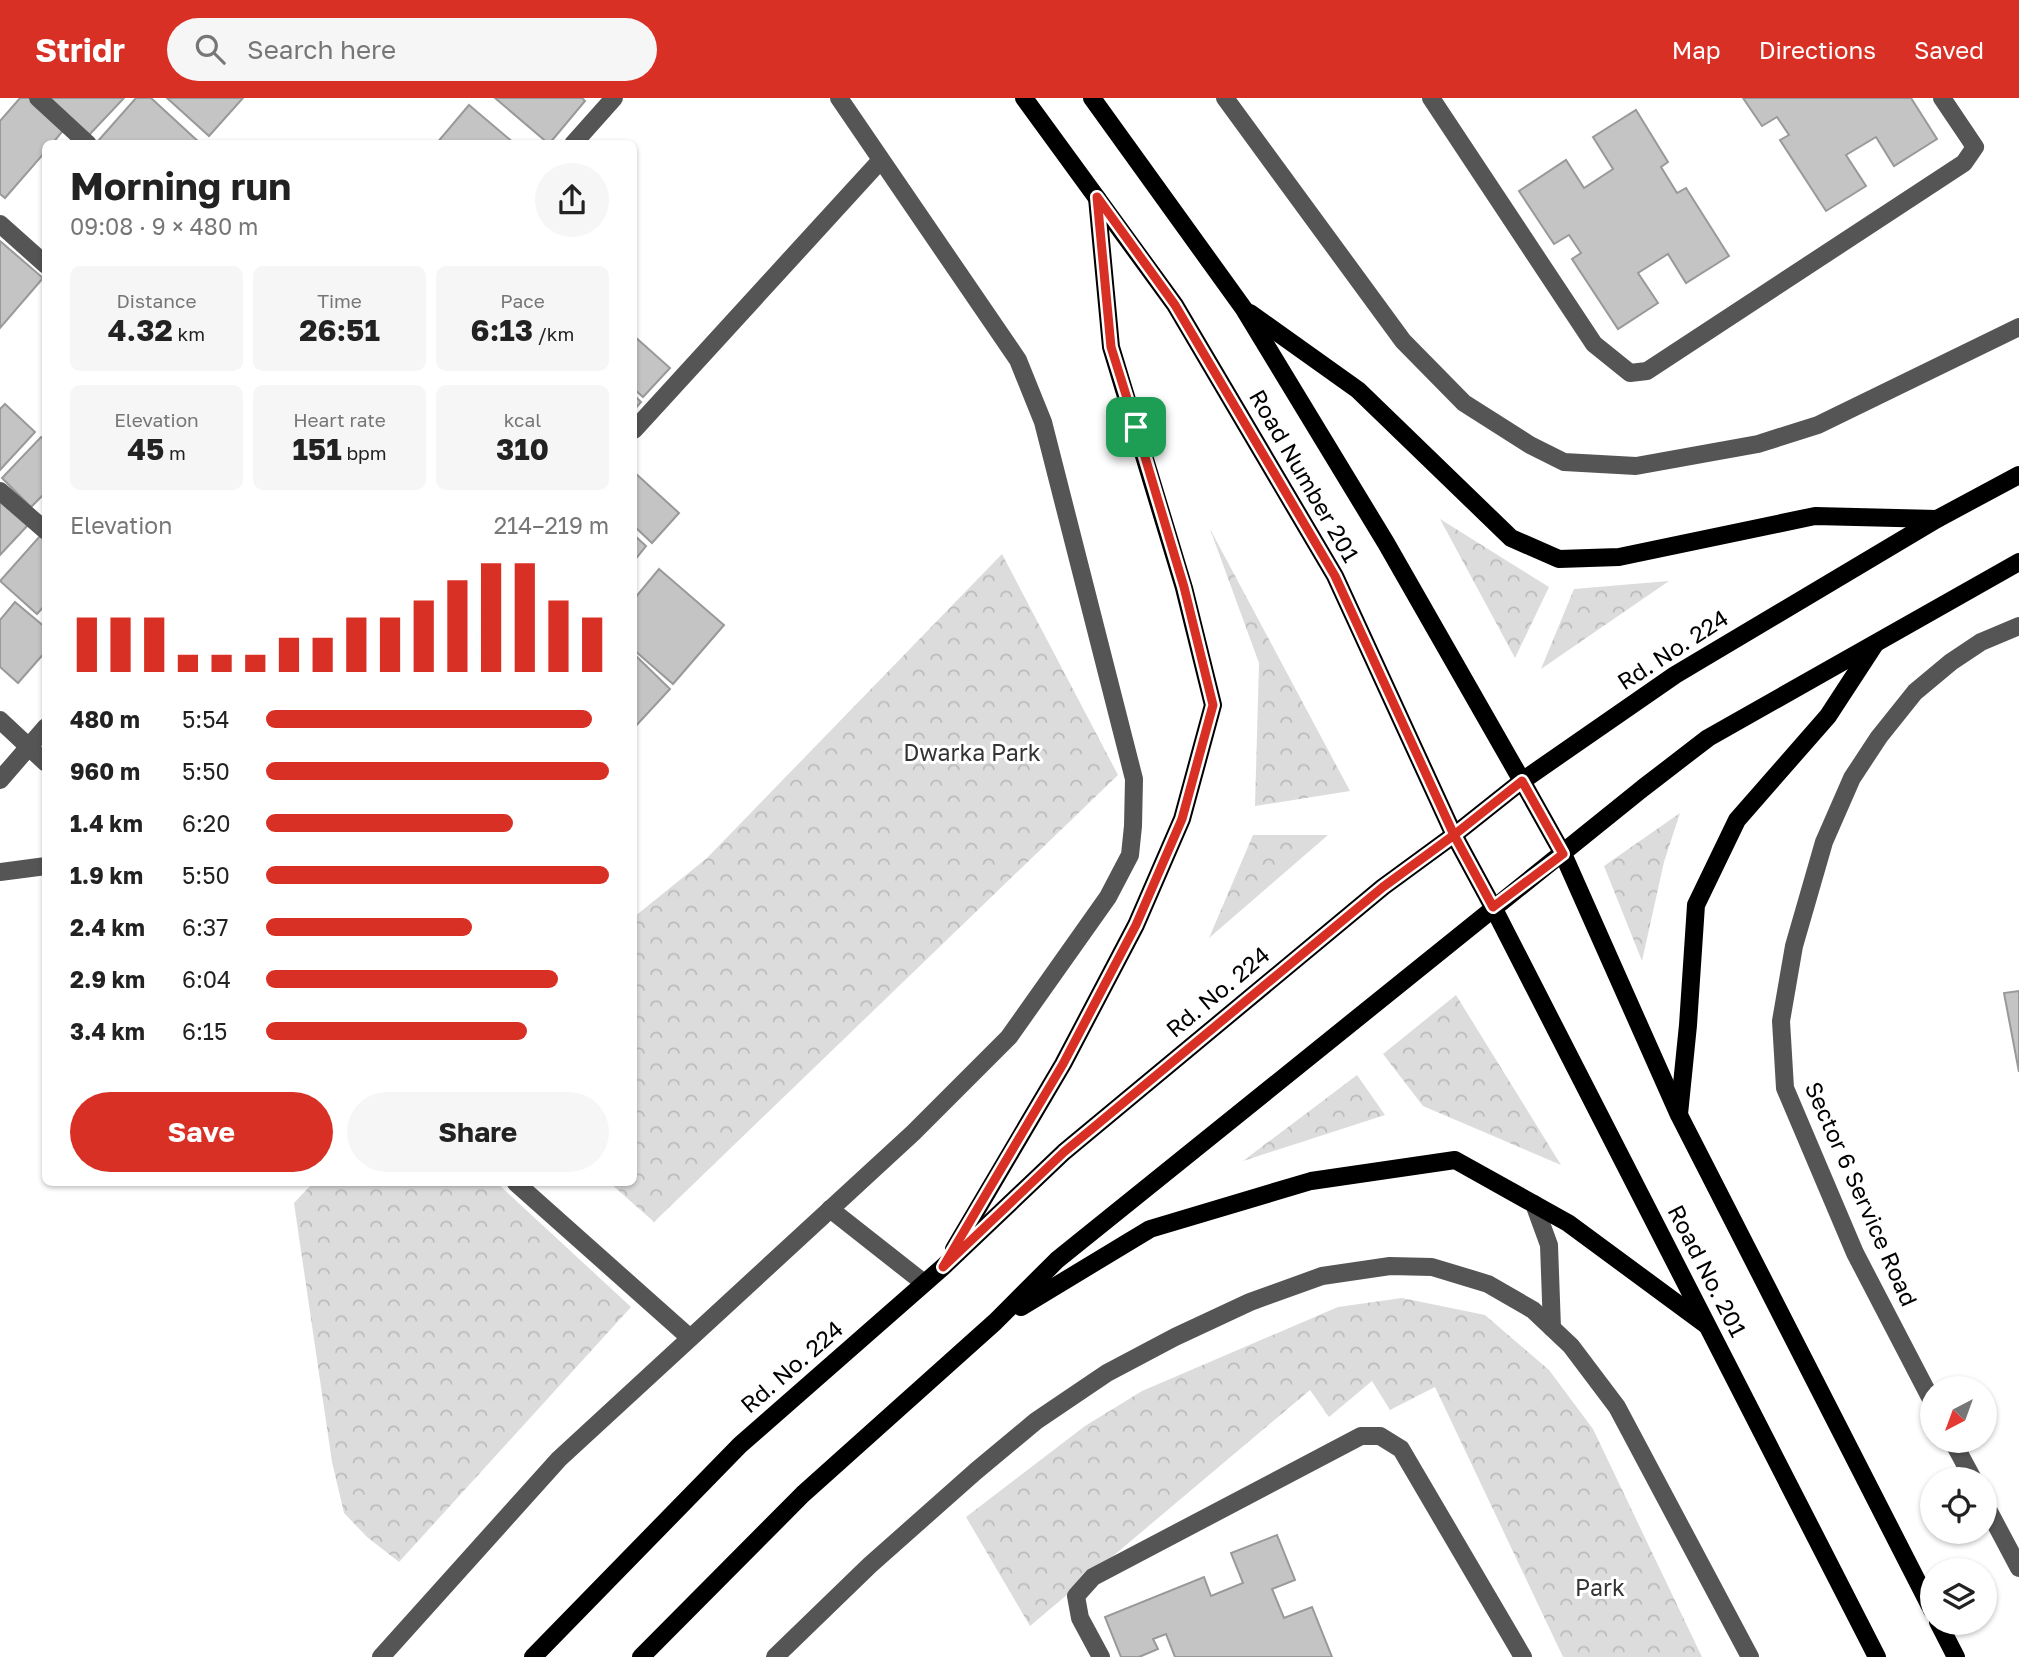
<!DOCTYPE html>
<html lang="en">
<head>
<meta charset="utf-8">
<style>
  :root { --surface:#fff; --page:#f6f6f6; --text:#222; --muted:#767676; --accent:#d93025 }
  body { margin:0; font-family:"Golos Text",sans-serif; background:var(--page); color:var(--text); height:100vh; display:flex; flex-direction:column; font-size:26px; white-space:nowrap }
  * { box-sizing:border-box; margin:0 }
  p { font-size:23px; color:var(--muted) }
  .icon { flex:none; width:38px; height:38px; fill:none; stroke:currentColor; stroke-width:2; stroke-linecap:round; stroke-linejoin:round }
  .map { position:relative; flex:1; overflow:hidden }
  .details { position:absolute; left:42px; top:42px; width:595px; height:1046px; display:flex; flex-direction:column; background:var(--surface); border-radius:10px; box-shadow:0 2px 5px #0004 }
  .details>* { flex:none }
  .needle { width:46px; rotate:221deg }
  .fabs { position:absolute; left:1920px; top:1278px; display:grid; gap:14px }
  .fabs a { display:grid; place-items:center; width:77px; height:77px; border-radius:50%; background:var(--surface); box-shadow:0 2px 5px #0004; font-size:35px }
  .pin { position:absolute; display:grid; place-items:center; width:60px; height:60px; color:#fff; margin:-30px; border-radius:14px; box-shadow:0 4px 10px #0006 }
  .round { display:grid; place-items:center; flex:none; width:74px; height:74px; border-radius:37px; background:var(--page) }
  .head { display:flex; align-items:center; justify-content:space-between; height:119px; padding:0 28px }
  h1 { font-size:38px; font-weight:700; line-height:52px }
  .figures { display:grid; grid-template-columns:repeat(3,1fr); gap:10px; height:119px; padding:7px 28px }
  .figures div { display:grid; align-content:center; border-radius:10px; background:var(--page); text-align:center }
  .figures b { font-size:30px; font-weight:700 }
  .figures small { font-size:19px; font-weight:400 }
  .figures p { font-size:19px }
  .chart { height:196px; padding:14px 28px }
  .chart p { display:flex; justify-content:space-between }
  .chart svg { width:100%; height:126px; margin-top:7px; stroke:var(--accent); stroke-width:6 }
  .primary-button { display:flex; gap:14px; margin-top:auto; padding:14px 28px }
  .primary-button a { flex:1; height:80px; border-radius:42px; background:var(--accent); color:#fff; font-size:28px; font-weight:700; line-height:80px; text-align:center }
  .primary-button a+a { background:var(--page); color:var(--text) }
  ul { padding:0 28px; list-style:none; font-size:23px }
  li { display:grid; grid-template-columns:112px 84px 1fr; align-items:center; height:52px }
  li i { height:18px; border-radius:9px; background:var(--accent) }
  header { display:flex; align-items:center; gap:42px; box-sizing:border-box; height:98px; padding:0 35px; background:var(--accent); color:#fff }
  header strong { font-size:33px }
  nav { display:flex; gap:38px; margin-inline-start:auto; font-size:24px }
  .search { width:490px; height:63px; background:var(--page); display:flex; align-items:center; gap:18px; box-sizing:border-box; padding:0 24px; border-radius:38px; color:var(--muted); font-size:26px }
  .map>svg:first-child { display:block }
  .forest { fill:url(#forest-crowns) }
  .building { fill:#c4c4c4; stroke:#999; stroke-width:2 }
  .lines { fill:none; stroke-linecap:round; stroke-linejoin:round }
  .minor { stroke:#555; stroke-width:18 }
  .major { stroke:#000; stroke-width:18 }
  .route-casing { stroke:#fff; stroke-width:14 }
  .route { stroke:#d93025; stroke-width:9 }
  .labels { text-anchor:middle; stroke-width:6; stroke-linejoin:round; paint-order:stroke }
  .street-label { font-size:23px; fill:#000; stroke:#fff }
  .park-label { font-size:23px; fill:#333; stroke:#fff }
</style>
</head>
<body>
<header>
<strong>Stridr</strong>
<div class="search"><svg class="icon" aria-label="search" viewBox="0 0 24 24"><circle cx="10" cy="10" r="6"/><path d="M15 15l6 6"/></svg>Search here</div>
<nav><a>Map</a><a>Directions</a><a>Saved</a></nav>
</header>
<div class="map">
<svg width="2019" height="1559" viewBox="0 0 2019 1559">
  <defs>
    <pattern id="forest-crowns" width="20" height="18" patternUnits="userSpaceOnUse" patternTransform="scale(1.75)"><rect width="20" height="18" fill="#dcdcdc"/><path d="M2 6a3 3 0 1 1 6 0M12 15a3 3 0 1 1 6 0" fill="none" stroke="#bbb"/></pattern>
  </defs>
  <rect width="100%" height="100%" fill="#fff"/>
  <g class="forest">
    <path d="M1440 421 1549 489 1515 560Z"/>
    <path d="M1210 431 1350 693 1255 708 1259 565Z"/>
    <path d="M1002 456 1118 677 654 1124 610 1085H634V819L707 760Z"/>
    <path d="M1669 483 1541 571 1574 491Z"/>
    <path d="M1680 715 1664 764 1642 863 1604 768Z"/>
    <path d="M1253 737H1328L1209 840Z"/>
    <path d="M1456 897 1561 1067 1423 1008 1383 956Z"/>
    <path d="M1357 977 1385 1017 1243 1063Z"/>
    <path d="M313 1085H497L631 1209 399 1464 367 1439 344 1415 332 1364 294 1105Z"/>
    <path d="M1402 1200 1485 1217 1549 1272 1593 1331 1702 1559H1563L1435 1289 1390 1312 1372 1283 1329 1319 1310 1292 1030 1528 966 1419 1085 1328 1142 1293 1338 1209Z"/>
  </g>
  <g class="building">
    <path d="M20 0H31L65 30 52 46H46V53L5 100 0 96V23Z"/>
    <path d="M50 0H124L89 37Z"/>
    <path d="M136 0H151L201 46H101L98 43Z"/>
    <path d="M167 0H243L209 38Z"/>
    <path d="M495 0H582L585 3 549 46Z"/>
    <path d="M1743 0H1911L1937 41 1894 68 1876 39 1846 57 1866 88 1826 113 1780 42 1789 37 1777 19 1762 28Z"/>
    <path d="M469 7 515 46H436Z"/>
    <path d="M1636 12 1668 64 1661 69 1677 95 1686 90 1729 158 1686 185 1668 156 1638 175 1658 205 1618 231 1572 161 1581 155 1569 137 1554 146 1519 93 1566 62 1584 90 1613 71 1593 39Z"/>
    <path d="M0 143 43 180 0 230Z"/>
    <path d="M634 238 670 270 643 299 634 291Z"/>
    <path d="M634 297 641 304 634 312Z"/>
    <path d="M5 306 35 334 0 372V311Z"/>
    <path d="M41 339 46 343V394L31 409 2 380Z"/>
    <path d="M634 374 679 415 652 445 634 428Z"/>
    <path d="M0 402 28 427 0 457Z"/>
    <path d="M634 437 646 448 634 463Z"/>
    <path d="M40 438 46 442V506L37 516 0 483Z"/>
    <path d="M659 471 724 527 673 586 634 552V501Z"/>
    <path d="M15 504 46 530V553L18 585 0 569V522Z"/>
    <path d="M634 556 670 591 634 630Z"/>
    <path d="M2019 893V974L2004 895Z"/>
    <path d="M1277 1437 1295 1482 1272 1491 1284 1520 1312 1509 1332 1559H1175L1166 1536 1153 1541 1158 1551 1139 1559H1121L1105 1519 1204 1479 1211 1498 1243 1485 1231 1455Z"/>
  </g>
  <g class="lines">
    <g class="minor">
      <path d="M38 0 88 46"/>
      <path d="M1225 0 1403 243 1464 305 1530 347 1564 364 1636 368 1758 346 1818 327 2019 229"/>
      <path d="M1431 0 1594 246 1630 275 1647 273 1964 65 1975 49 1942 0"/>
      <path d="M573 46 614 0"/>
      <path d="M0 126 46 167"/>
      <path d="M634 332 880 63"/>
      <path d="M0 393 46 433"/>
      <path d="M0 622 46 665"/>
      <path d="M0 682 46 629"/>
      <path d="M0 774 46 768"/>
      <path d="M516 1085 689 1239"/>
      <path d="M1534 1106 1549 1147 1552 1230"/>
      <path d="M830 1111 924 1185"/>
      <path d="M1932 1303 1855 1155 1785 990 1781 923 1794 848 1824 744 1852 680 1879 639 1915 594 1951 564 1981 544 2019 528"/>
      <path d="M1952 1342 1973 1381"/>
      <path d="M1984 1404 2019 1470"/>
      <path d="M381 1559 559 1361 913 1035 1009 939 1108 799 1130 757 1133 728 1134 681 1043 324 1018 262 839 0"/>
      <path d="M775 1559 870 1467 976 1373 1036 1323 1107 1275 1175 1239 1250 1204 1322 1178 1390 1168 1432 1169 1488 1186 1533 1212 1571 1248 1617 1309 1750 1559"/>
      <path d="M1101 1559 1080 1520 1076 1498 1093 1479 1361 1338H1380L1401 1351 1523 1559"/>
    </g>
    <g class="major">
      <path d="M1024 0 1175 207 1335 478 1454 737 1493 809 1877 1559"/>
      <path d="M1092 0 1244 211 1386 445 1522 683 1563 756 1679 1017 1932 1512"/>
      <path d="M1250 215 1358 292 1511 440 1559 461 1619 459 1815 418 1937 421"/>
      <path d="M1679 1016 1688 927 1696 807 1737 722 1828 618 1875 546"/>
      <path d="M954 1151 1063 966 1136 827 1182 721 1213 607 1184 490 1111 249 1097 100"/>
      <path d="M1021 1209 1150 1131 1311 1083 1455 1062 1568 1125 1705 1226"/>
      <path d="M1938 1524 1956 1559"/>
      <path d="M533 1559 740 1347 943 1169 1064 1054 1383 789 1454 737 1522 683 1675 577 1937 421 2019 377"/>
      <path d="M641 1559 803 1396 995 1224 1057 1162 1643 690 1708 640 2019 464"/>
    </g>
  </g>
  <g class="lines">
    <g class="route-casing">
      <path id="route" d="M1136 329 1184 489 1213 607 1182 721 1136 827 1063 966 943 1169 1064 1054 1383 789 1454 737 1493 809 1563 756 1522 683 1454 737 1335 478 1175 207 1097 99 1111 249 1136 329"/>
    </g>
    <use href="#route" class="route"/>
  </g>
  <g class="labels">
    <g class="street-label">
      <text transform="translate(1304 378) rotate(60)" y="8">Road Number 201</text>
      <text transform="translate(1673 552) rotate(-33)" y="8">Rd. No. 224</text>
      <text transform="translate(1218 894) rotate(-40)" y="8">Rd. No. 224</text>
      <text transform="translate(1861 1096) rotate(66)" y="8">Sector 6 Service Road</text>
      <text transform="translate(1707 1173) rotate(63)" y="8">Road No. 201</text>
      <text transform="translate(792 1269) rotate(-41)" y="8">Rd. No. 224</text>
    </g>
    <g class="park-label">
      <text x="972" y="663">Dwarka Park</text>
      <text x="1600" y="1498">Park</text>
    </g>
  </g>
</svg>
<div class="fabs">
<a><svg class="needle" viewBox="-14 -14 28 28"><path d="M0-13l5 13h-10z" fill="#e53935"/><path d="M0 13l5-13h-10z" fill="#767676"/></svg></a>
<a><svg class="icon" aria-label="locate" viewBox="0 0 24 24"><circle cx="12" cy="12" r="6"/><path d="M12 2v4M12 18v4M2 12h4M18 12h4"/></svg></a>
<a><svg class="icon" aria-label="layers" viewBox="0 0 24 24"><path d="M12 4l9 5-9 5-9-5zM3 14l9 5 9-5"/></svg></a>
</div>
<div class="pin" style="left:1136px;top:329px;background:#1e9e55"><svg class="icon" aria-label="arrive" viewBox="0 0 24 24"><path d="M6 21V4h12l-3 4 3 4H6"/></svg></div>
<section class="details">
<div class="head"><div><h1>Morning run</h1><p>09:08 · 9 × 480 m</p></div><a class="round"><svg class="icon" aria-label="share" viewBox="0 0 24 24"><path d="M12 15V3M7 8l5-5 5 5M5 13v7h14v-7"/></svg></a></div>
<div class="figures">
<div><p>Distance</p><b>4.32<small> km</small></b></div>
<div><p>Time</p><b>26:51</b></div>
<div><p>Pace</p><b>6:13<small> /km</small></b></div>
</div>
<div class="figures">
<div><p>Elevation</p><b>45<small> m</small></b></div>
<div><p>Heart rate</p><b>151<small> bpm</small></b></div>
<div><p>kcal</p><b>310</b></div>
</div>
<div class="chart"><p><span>Elevation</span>214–219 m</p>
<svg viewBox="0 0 160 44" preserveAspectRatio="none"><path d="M5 44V25M15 44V25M25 44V25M35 44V38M45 44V38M55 44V38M65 44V32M75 44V32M85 44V25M95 44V25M105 44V19M115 44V12M125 44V6M135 44V6M145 44V19M155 44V25"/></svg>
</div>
<ul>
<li><b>480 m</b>5:54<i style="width:95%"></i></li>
<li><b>960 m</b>5:50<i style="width:100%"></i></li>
<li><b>1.4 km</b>6:20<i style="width:72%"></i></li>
<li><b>1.9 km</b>5:50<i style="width:100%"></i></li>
<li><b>2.4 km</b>6:37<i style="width:60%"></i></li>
<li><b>2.9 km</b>6:04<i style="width:85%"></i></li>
<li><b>3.4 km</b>6:15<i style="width:76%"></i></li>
</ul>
<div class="primary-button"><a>Save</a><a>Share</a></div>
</section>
</div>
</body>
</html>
